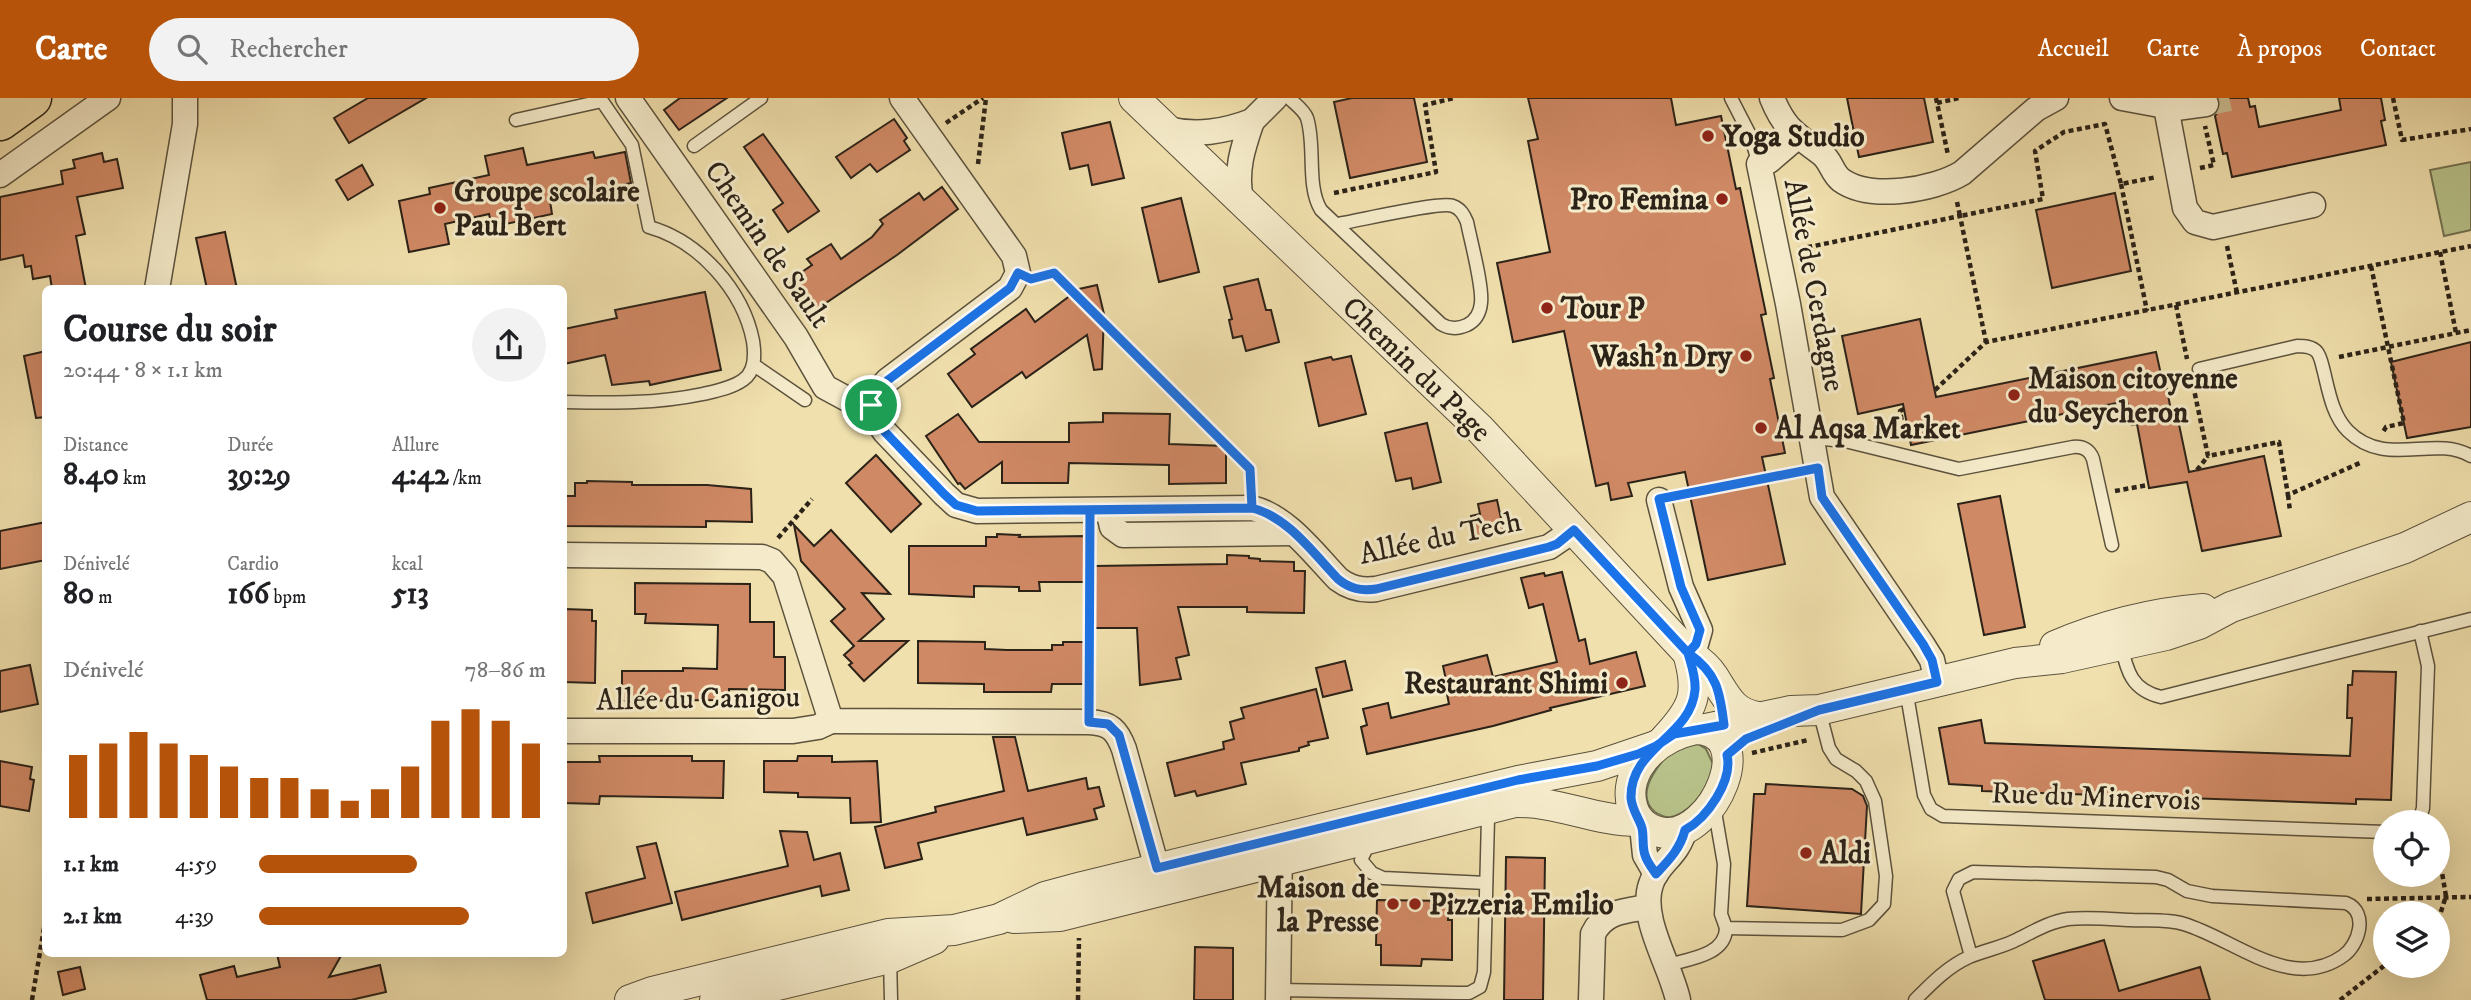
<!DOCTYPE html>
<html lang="fr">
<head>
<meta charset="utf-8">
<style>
  :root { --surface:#fff; --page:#f2f2f2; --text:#202124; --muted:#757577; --accent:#b45309 }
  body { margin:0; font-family:"IM FELL DW Pica",serif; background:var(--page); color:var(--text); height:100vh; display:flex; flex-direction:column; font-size:26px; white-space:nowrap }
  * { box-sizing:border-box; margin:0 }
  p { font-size:23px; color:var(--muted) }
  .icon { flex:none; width:38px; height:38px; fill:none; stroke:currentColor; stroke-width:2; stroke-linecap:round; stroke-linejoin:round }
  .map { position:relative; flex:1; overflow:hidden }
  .panel { position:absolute; left:42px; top:187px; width:525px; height:672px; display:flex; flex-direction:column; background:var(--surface); border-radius:10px; box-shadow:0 7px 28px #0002 }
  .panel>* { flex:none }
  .buttons { position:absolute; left:2373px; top:712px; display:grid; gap:14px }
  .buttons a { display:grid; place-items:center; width:77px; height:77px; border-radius:50%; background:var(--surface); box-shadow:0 7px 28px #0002; font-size:35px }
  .pin { position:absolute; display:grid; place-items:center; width:60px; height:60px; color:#fff; margin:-30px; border:4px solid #fff; border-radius:50%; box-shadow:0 2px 7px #0007 }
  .round { display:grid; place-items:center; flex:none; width:74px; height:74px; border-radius:37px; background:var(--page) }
  .overview { display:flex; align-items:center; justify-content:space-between; height:119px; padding:0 21px }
  h1 { font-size:38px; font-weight:700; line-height:52px }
  .metrics { display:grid; grid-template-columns:repeat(3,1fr); gap:10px; height:119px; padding:7px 21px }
  .metrics div { display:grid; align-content:center }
  .metrics b { font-size:30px; font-weight:700 }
  .metrics small { font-size:19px; font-weight:400 }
  .metrics p { font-size:19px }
  .chart { height:196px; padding:14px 21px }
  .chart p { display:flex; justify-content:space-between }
  .chart svg { width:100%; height:126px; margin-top:7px; stroke:var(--accent); stroke-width:6 }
  ul { padding:0 21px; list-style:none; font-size:23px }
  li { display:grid; grid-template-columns:112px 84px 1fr; align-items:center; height:52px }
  li i { height:18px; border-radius:9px; background:var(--accent) }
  header { display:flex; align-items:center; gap:42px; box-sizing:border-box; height:98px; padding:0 35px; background:var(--accent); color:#fff }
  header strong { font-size:33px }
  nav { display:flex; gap:38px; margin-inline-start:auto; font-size:24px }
  .search { width:490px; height:63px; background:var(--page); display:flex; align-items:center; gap:18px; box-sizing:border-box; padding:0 24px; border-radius:38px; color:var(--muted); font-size:26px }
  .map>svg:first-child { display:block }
  .green { fill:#b8c28a; stroke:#727251; stroke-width:2 }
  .building { fill:#d08965; stroke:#2b2218; stroke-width:2 }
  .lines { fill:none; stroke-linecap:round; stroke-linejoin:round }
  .minor-tunnel { stroke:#c9ba8f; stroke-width:24; stroke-dasharray:24 12; stroke-linecap:butt }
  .service-casing { stroke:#5c523d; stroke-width:15 }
  .minor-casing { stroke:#5c523d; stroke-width:27 }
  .tertiary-casing { stroke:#5c523d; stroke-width:32 }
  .trunk-casing { stroke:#2b2218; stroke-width:41 }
  .path { stroke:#2b2218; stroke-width:4.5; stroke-dasharray:5 3.5; stroke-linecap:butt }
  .service { stroke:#f5ebca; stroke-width:12 }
  .minor { stroke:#f5ebca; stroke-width:24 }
  .tertiary { stroke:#f5ebca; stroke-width:30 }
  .trunk { stroke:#f0e0ad; stroke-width:38 }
  .route-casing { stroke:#fff; stroke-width:14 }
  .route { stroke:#1a73e8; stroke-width:9 }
  .poi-dot { fill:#8f2418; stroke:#f5ebca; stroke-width:2.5 }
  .labels { text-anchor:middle; stroke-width:6; stroke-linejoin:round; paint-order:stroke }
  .poi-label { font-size:30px; font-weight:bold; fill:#2b2218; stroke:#f5ebca; text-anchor:start }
  .street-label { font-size:30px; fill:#2b2218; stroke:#f5ebca }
</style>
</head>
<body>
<header>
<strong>Carte</strong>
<div class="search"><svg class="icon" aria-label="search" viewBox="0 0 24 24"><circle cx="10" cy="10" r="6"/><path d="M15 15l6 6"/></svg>Rechercher</div>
<nav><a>Accueil</a><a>Carte</a><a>À propos</a><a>Contact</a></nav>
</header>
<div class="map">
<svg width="2471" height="902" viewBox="0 0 2471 902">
  <rect width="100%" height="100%" fill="#f0e0ad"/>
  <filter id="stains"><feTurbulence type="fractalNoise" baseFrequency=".00286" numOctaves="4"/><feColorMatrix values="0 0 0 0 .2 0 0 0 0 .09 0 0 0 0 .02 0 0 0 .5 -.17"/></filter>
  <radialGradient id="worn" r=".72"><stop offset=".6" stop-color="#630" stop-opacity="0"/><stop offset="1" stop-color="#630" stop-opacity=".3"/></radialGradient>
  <g class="green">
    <path d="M2471 64V132L2444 138 2430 72Z"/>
    <path d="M1698 646 1706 651 1714 668C1708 687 1696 710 1675 718 1668 721 1661 718 1655 714 1638 700 1650 679 1661 665 1670 653 1683 647 1698 646Z"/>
  </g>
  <g class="building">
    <path d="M368 0H426L349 45 334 20Z"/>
    <path d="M680 0H727L679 32 664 12Z"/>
    <path d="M1352 0H1414L1427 64 1350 80 1334 4Z"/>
    <path d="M1528 0H1671L1676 27 1721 18 1736 91 1740 90 1766 216 1761 217 1774 280 1770 281 1785 355 1762 359 1785 466 1708 482 1685 374 1628 385 1632 398 1611 402 1608 385 1596 388 1564 233 1513 244 1497 165 1550 154 1528 43 1538 41Z"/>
    <path d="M1847 0H1924L1933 44 1859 59Z"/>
    <path d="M2219 0H2248L2250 9 2255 8 2259 29 2341 12 2339 0H2381L2385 22 2381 23 2386 47 2232 79 2227 55 2223 56 2215 18 2220 11Z"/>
    <path d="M894 21 907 40 904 43 910 52 877 74 870 66 851 80 836 59Z"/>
    <path d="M1110 24 1124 80 1092 87 1088 67 1070 71 1062 35Z"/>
    <path d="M763 36 819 113 788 134 773 112 783 105 744 49Z"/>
    <path d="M523 50 527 67 593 54 595 60 625 54 631 85 550 103 552 116 492 129 489 116 445 126 449 146 409 154 399 103 430 96 429 90 489 77 485 58Z"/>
    <path d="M102 55 104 64 117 61 123 90 77 99 85 136 76 138 86 191H52L50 178 33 181 31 168 25 169 23 157 0 162V99L63 86 61 73 75 70 73 62Z"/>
    <path d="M362 67 373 87 348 102 336 82Z"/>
    <path d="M942 89 958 111 897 157 808 217 786 185 812 167 807 161 831 146 841 161 872 139 883 126 880 122 919 95 924 102Z"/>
    <path d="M2115 95 2131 173 2052 190 2036 112Z"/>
    <path d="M1181 100 1199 174 1159 184 1142 110Z"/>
    <path d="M225 134 237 191H207L196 140Z"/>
    <path d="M1258 181 1266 212H1271L1279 244 1246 253 1242 238 1233 240 1229 222 1232 221 1224 189Z"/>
    <path d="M1097 187 1104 216 1102 271 1094 272 1087 237 1026 280 1022 274 972 309 948 276 975 256 971 251 1026 211 1035 224 1079 191Z"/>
    <path d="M705 194 721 272 650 287 649 283 612 287 605 257 564 266V231L617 220 615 212Z"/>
    <path d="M1920 221 1936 299 2156 254 2162 281H2165L2172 318 2177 317 2189 374 2264 358 2281 438 2202 453 2187 384 2149 390 2137 326 2132 327 2127 303 1911 347 1903 306 1858 316 1842 238Z"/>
    <path d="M2471 244V329L2407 340 2391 264Z"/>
    <path d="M46 253V319L36 320 24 258Z"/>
    <path d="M1351 258 1366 316 1319 328 1305 265 1331 259 1333 262Z"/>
    <path d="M1103 315 1170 316 1169 346 1226 348V385L1169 386V367L1069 365 1068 385H1002V364L965 391 960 385 958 386 926 338 958 316 979 344H1069V325L1103 324Z"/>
    <path d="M1427 325 1441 384 1413 391 1411 380 1396 383 1385 335Z"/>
    <path d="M876 357 921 406 891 434 846 385Z"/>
    <path d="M587 383 632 384V387H707L751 391 752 424 706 423V429L564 428V398H575V385H587Z"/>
    <path d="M2000 398 2025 529 1984 537 1958 406Z"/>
    <path d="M1497 402 1504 434 1476 440 1471 418 1480 416 1478 406Z"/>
    <path d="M46 424V462L0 471V433Z"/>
    <path d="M794 427 814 448 831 432 890 496 862 495 884 521 859 543H908L864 583 849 567 852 565 844 557 854 548 831 523 845 511 801 463Z"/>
    <path d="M997 436 1020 437 1019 439 1086 438V484H1039L1040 493H1019V489L974 488V499L909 496V448H986V439H997Z"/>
    <path d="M1227 457 1249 458V460L1260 461V463L1294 464V473H1305L1304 515 1247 514V509H1178L1189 557 1176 560 1181 581 1140 587 1137 530H1094V468L1227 466Z"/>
    <path d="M1562 474 1579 543 1585 541 1590 566 1636 554 1645 588 1550 610 1551 612 1493 628 1367 656 1361 629 1367 627 1363 611 1388 605 1391 620 1449 606 1447 596H1449L1443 568 1487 557 1493 579 1557 564 1543 506 1529 510 1521 480 1544 475 1545 478Z"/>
    <path d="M635 485 750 486V524H774V559H785V592L729 591V601L717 602 622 603V573H683V570L717 571 718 527 645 525 646 516H635Z"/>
    <path d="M564 511 592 512V523H596L595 585 564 584Z"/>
    <path d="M918 543 985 544V551L1007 552H1052V547H1063V544H1086L1085 586H1052L1051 594H984V586L918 585Z"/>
    <path d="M1345 563 1352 592 1323 599 1316 570Z"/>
    <path d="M30 567 38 606 0 614V573Z"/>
    <path d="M2353 573 2396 574 2391 702 2356 701V706L2186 700 1982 693V688L1949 686 1939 630 1981 622 1985 645 2350 658 2352 620H2347L2348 587H2352Z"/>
    <path d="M1316 591 1328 640 1308 644 1309 647 1299 650V653L1241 665 1246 686 1197 698 1195 693 1175 698 1167 665 1224 651 1223 644 1234 641 1230 624 1244 620 1241 610Z"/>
    <path d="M993 639H1015L1028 693 1086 680 1088 691 1099 689 1104 708 1094 711 1097 721 1027 737 1023 720 918 745 922 761 885 770 875 729 936 714 935 709 1004 693Z"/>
    <path d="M599 658H692V663H724L723 700 600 698 599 706 564 705V664H600Z"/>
    <path d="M798 658H832V664L877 663 881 724 851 725 850 700 798 699V695L764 694V663H797Z"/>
    <path d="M0 663 32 669 30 681 34 682 29 713 0 708Z"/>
    <path d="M1766 686 1852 691 1863 698 1867 708 1861 816 1747 808 1754 696H1765Z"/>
    <path d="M780 733 807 734 814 762 840 755 849 792 822 798 820 788 682 822 675 794 788 768Z"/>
    <path d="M656 745 672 805 593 825 586 795 645 780 637 749Z"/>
    <path d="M1506 759 1545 760 1543 902H1504Z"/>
    <path d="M1377 802 1449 803 1448 822H1452V862L1422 861 1421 868 1381 867V847H1376Z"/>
    <path d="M2104 842 2119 893 2200 869 2210 902H2045L2033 863Z"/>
    <path d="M1195 849 1233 850V902H1194Z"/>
    <path d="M277 856H342L329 879 380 867 386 894 351 902H207L200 877 234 868 237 879 280 869Z"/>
    <path d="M80 869 85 891 63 897 58 874Z"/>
  </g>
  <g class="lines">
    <path class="minor-tunnel" d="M2206 6 2234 0"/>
    <g class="service-casing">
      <g id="service">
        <path d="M1289 0C1295 6 1304 12 1307 20 1316 47 1306 88 1321 112L1441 226C1449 231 1458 231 1467 227 1475 223 1480 215 1481 205 1483 188 1471 144 1467 124 1464 117 1461 111 1453 108 1441 103 1357 123 1337 126"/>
        <path d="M1731 0 1750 37 1759 66"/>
        <path d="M516 22 602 3 632 47 649 129C699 143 743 192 753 243 755 256 756 273 743 282 732 290 716 293 703 296 655 306 612 305 564 304"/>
        <path d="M694 48 761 0"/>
        <path d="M754 267 805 302"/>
        <path d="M2199 271 2297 248C2304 248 2312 248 2317 254 2321 259 2322 267 2324 274 2329 295 2333 318 2348 333 2386 371 2433 336 2471 358"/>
        <path d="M1814 343 1823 341 1845 343 1959 371 2073 349C2083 348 2090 352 2093 361L2112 447"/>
        <path d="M2121 547C2127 574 2132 592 2161 599L2471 521"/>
        <path d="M1906 591 1924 697 1931 711 1943 718 2385 734"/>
        <path d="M1714 708 1724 766 1721 816 1726 830 1842 832 1869 822 1884 806 1886 778 1875 703 1866 683 1856 673 1836 661 1829 650 1819 612"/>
        <path d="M2419 724 2423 710 2428 568 2420 533"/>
        <path d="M1370 743 1361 762 1372 775 1383 780 1486 785"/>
        <path d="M890 860 891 902"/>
        <path d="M1668 867C1689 861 1726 857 1726 830"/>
        <path d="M1278 892 1458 895H1469L1480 889 1484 874 1488 720 1486 712"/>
        <path d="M1915 902C1931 886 1947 869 1969 859 1983 853 1999 850 2014 843 2031 835 2048 824 2068 821 2088 819 2111 821 2131 822 2149 823 2168 821 2184 826 2234 841 2291 895 2343 858 2359 847 2369 814 2346 805L2212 798 2187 793 2168 782 2156 779 1973 774 1959 781 1953 793 1971 858"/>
      </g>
    </g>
    <g class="minor-casing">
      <g id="minor">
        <path d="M628 0 796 239 825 289 849 302 871 307"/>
        <path d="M1772 0C1785 32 1796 36 1822 56 1831 63 1832 75 1841 82 1870 103 1934 92 1962 75L2036 11 2056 0"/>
        <path d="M2122 0 2176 10 2206 6"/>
        <path d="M2166 9 2185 110 2195 124 2213 129 2313 107"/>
        <path d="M1252 23 1275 0"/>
        <path d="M1166 31C1197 38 1223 34 1252 23 1243 49 1235 73 1241 101"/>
        <path d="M1797 39 1769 63 1759 66 1788 206 1822 399 1922 546 1932 562 1937 584"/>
        <path d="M0 77 108 0"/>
        <path d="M157 191 185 26V0"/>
        <path d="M871 307 876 321 885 334 944 396 956 407 977 413 1252 410C1287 419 1313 455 1338 481 1350 490 1361 493 1376 491L1549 449 1574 432"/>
        <path d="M871 307 875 296 888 282 1010 190 1018 175 1014 158 902 0"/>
        <path d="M1659 402 1681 489 1700 532 1696 546 1688 555"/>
        <path d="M1108 412 1112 429 1123 437 1293 435"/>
        <path d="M564 457 762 459 772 463 785 478 831 623 1089 624C1110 625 1117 632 1124 651L1162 788"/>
        <path d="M564 633H793L818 629 831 623"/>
        <path d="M1642 728 1645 757 1656 776"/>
        <path d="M1278 902 1280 746"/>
        <path d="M1591 902 1593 836C1604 813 1625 813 1648 809"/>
        <path d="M1678 902C1671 868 1639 820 1651 786 1658 764 1677 760 1685 731"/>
      </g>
    </g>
    <g class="tertiary-casing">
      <g id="tertiary">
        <path d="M1134 0 1479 330 1688 555C1697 561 1707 568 1713 578 1726 598 1732 615 1758 619"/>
        <path d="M2055 548C2102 528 2153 515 2203 511"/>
        <path d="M1695 631C1761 632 1714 739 1665 735 1630 731 1623 695 1638 669 1651 648 1672 636 1695 631Z"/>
        <path d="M1706 631 1791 613 1819 612 2015 565 2062 560 2166 537 2199 526 2231 509 2405 450 2471 419"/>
        <path d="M1665 641C1694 610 1700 596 1688 555"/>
        <path d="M1014 820 1060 818 1515 704C1558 703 1595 723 1638 723"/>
        <path d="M630 902 652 894 888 836 954 832 999 821 1045 799 1082 789 1518 683 1597 668 1656 648"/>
        <path d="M715 902 890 860 934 841"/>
      </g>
    </g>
    <g class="trunk-casing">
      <path id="trunk" d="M0 23 32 0"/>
    </g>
    <g class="path">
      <path d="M1936 0 1948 57"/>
      <path d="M2393 0 2402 42 2471 31"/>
      <path d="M1937 5 1959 0"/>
      <path d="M946 25 983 0"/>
      <path d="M978 66 986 0"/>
      <path d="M2200 70 2214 67 2205 28"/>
      <path d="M2121 86 2147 213"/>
      <path d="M1334 95 1436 74 1425 7 1454 0"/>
      <path d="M1957 104 1960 118 2043 101 2035 53 2064 34 2105 26 2121 86 2157 79"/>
      <path d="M2227 148 2237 195"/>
      <path d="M1799 151 1960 118 1986 244"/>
      <path d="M2440 154 2456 235"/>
      <path d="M2371 168 2404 325 2386 329 2383 334"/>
      <path d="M1039 179 1054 175 1250 371 1251 388"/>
      <path d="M2176 207 2187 261"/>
      <path d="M2339 259 2471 232"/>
      <path d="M2193 287 2208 358 2279 344 2288 397 2362 364"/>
      <path d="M1935 292 1986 244 2471 148"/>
      <path d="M1904 311 1900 313 1905 339"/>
      <path d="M2197 372 2208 358"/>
      <path d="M2115 393 2148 387"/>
      <path d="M1682 397 1793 375"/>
      <path d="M2288 397 2290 413"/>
      <path d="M778 440 812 401"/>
      <path d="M1089 602 1090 439"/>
      <path d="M1752 655 1808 642"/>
      <path d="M2438 751 2446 798 2438 823"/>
      <path d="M2367 801 2471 799"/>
      <path d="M32 902 46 818"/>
      <path d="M1078 902 1079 840"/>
      <path d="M2340 902 2385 867"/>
    </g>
    <use href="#service" class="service"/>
    <use href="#minor" class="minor"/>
    <use href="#tertiary" class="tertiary"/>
    <use href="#trunk" class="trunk"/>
  </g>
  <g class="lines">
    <g class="route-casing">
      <path id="route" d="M871 307 876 321 885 334 944 396 956 407 977 413 1252 410C1288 419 1313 455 1338 481 1350 491 1361 493 1376 491L1549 449 1557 446 1574 432 1688 555C1691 566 1696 579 1695 592 1691 639 1630 649 1631 700 1632 712 1639 720 1642 730 1644 739 1642 749 1645 757 1647 764 1652 770 1656 776 1669 762 1680 751 1685 732 1707 720 1733 683 1727 657L1746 641 1819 612 1937 584 1932 562 1923 546 1826 405 1822 399 1818 370 1659 401 1681 489 1700 532 1696 546 1688 555C1717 575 1720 593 1724 627L1674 636 1656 648 1638 656 1597 668 1518 682 1157 770 1119 637 1108 626 1089 624 1090 412 1252 410 1250 371 1054 175 1031 181 1018 175 1010 190 888 282 875 296 871 307"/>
    </g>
    <use href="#route" class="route"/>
  </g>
  <g class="poi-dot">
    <circle cx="1708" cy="38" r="7"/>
    <circle cx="1722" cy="101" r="7"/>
    <circle cx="440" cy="110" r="7"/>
    <circle cx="1547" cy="210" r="7"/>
    <circle cx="1746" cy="258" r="7"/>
    <circle cx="2014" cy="297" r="7"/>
    <circle cx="1761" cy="330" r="7"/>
    <circle cx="1622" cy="585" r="7"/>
    <circle cx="1806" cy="755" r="7"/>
    <circle cx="1393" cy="806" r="7"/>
    <circle cx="1415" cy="806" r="7"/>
  </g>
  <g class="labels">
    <g class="poi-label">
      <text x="1722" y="48">Yoga Studio</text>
      <text x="454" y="103">Groupe scolaire<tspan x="454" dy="34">Paul Bert</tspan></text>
      <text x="1708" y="111" text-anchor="end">Pro Femina</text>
      <text x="1561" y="220">Tour P</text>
      <text x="1732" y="268" text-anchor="end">Wash'n Dry</text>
      <text x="2028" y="290">Maison citoyenne<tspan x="2028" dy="34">du Seycheron</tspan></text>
      <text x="1775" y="340">Al Aqsa Market</text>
      <text x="1608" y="595" text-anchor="end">Restaurant Shimi</text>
      <text x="1820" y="765">Aldi</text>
      <text x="1379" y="799" text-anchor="end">Maison de<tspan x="1379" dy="34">la Presse</tspan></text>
      <text x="1429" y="816">Pizzeria Emilio</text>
    </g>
    <g class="street-label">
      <text transform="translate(768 146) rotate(55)" y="10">Chemin de Sault</text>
      <text transform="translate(1815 187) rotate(79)" y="10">Allée de Cerdagne</text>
      <text transform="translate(1417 271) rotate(44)" y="10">Chemin du Page</text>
      <text transform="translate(1440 439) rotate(-12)" y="10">Allée du Tech</text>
      <text transform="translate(698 600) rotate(-1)" y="10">Allée du Canigou</text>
      <text transform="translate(2096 698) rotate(2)" y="10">Rue du Minervois</text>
    </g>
  </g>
  <rect width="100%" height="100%" filter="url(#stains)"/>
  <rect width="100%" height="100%" fill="url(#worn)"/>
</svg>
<div class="buttons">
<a><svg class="icon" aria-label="locate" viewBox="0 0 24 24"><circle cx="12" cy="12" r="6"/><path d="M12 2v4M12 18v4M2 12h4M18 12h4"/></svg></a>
<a><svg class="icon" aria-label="layers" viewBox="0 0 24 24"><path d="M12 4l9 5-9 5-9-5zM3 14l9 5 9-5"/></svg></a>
</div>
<div class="pin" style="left:871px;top:307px;background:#1e9e55"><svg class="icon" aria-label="arrive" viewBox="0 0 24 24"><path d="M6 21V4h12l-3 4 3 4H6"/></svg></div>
<section class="panel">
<div class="overview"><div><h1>Course du soir</h1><p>20:44 · 8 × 1.1 km</p></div><a class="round"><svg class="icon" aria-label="share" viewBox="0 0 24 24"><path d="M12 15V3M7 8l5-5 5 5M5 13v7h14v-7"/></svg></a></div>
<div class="metrics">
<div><p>Distance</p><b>8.40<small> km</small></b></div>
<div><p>Durée</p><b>39:29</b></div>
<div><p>Allure</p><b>4:42<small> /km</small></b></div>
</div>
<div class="metrics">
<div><p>Dénivelé</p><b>80<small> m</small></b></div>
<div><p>Cardio</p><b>166<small> bpm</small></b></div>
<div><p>kcal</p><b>513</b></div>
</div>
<div class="chart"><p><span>Dénivelé</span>78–86 m</p>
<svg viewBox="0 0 160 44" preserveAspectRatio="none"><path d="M5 44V22M15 44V18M25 44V14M35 44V18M45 44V22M55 44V26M65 44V30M75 44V30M85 44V34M95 44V38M105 44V34M115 44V26M125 44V10M135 44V6M145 44V10M155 44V18"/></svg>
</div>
<ul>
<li><b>1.1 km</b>4:59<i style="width:55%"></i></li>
<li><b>2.1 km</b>4:39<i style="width:73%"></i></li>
</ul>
</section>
</div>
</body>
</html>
